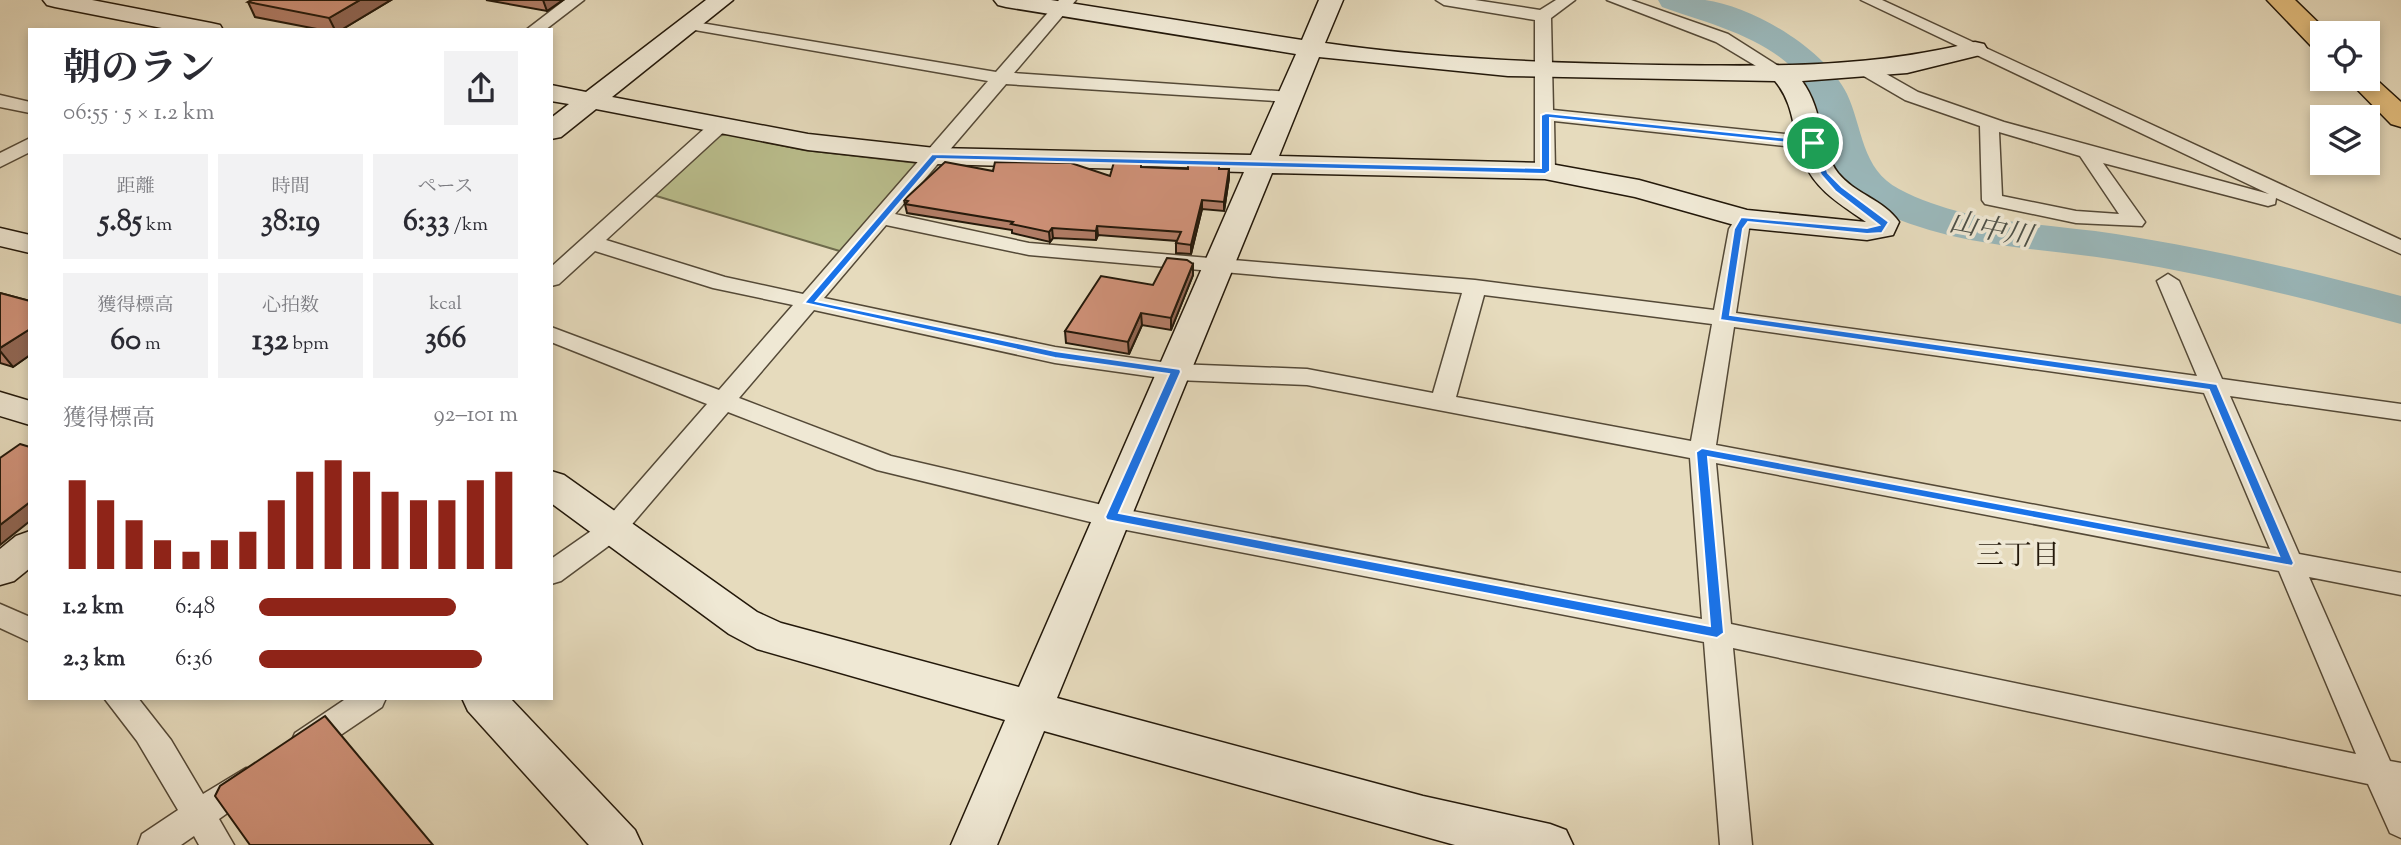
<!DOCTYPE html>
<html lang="ja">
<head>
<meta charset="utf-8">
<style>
  :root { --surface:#fff; --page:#f2f2f3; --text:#2b2b33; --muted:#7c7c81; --accent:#8f2418 }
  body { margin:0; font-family:"Sorts Mill Goudy","Noto Serif JP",serif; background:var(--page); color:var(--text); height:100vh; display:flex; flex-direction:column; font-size:26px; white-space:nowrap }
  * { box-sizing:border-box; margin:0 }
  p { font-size:23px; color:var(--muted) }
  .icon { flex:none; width:38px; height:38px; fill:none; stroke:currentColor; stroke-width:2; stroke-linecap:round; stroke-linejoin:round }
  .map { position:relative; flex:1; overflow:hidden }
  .side { position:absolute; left:28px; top:28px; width:525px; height:672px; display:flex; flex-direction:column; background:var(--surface); border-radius:0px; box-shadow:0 4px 10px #0003 }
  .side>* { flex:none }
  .controls { position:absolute; left:2310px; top:21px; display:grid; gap:14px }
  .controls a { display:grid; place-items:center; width:70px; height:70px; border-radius:0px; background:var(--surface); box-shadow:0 4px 10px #0003; font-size:35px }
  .pin { position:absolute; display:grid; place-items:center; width:60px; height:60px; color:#fff; margin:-30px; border:4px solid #fff; border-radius:50%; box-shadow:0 2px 7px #0007 }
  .round { display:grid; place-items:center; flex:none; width:74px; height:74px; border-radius:0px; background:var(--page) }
  .summary { display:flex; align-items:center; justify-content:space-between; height:119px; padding:0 35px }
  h1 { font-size:38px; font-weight:700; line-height:52px }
  .stats { display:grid; grid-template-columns:repeat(3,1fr); gap:10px; height:119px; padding:7px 35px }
  .stats div { display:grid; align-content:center; border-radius:0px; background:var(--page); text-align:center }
  .stats b { font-size:30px; font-weight:700 }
  .stats small { font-size:19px; font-weight:400 }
  .stats p { font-size:19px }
  .chart { height:196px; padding:14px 35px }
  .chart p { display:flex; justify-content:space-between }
  .chart svg { width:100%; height:126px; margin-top:7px; stroke:var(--accent); stroke-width:6 }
  ul { padding:0 35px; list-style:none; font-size:23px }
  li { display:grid; grid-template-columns:112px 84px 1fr; align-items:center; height:52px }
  li i { height:18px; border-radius:9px; background:var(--accent) }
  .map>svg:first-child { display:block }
  .green { fill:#babe8d; stroke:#6e6b4c; stroke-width:2 }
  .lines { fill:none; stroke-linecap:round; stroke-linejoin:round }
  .river { fill:#9ab8bb; fill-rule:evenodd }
  .street-casing { stroke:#544937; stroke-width:3 }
  .secondary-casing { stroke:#23180a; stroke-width:3 }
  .highway-casing { stroke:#23180a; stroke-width:3 }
  .street { fill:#efe8d4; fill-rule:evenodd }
  .secondary { fill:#efe8d4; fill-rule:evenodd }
  .highway { fill:#e3be7e; fill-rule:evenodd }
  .wall { fill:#b27d67; stroke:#23180a; stroke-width:2 }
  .shaded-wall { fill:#916654; stroke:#23180a; stroke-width:2 }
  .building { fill:#cf9178; stroke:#23180a; stroke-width:2 }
  .route { fill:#1a73e8; stroke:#fff; stroke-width:2; fill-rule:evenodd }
  .labels { text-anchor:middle; stroke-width:7; stroke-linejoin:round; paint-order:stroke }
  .water-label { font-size:28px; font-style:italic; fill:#4d5048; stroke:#efe8d4 }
  .neighbourhood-label { font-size:28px; fill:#23180a; stroke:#efe8d4 }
</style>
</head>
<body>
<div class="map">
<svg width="2401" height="845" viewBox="0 0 2401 845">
  <rect width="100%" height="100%" fill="#e6dbbd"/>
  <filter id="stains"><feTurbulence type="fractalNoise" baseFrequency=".00286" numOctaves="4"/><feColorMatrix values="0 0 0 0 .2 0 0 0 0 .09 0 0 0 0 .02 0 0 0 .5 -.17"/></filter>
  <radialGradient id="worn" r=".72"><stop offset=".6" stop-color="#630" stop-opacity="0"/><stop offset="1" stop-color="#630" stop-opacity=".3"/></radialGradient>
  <path class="green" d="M727 134 804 150 918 163 843 252 653 195 718 136Z"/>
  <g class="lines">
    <path class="river" d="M1658 0C1673 0 1690 0 1705 0 1754 7 1825 49 1847 94 1863 128 1861 169 1899 189 1965 224 2043 223 2116 234 2212 249 2307 271 2401 296V324C2307 299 2213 275 2117 260 2034 247 1946 247 1870 206 1818 178 1832 124 1805 83 1775 39 1710 24 1662 7Z"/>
    <g class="street-casing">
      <g id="street">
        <path d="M565 0H584L545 30H526Z"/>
        <path d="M1059 0H1076L1014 73 1291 92 1300 97 1291 102 1006 84 895 214 1029 243 1475 280 1714 310 1729 229 1738 215 1745 213 1755 219 1749 229 1736 313 2197 376 2157 281 2168 274 2179 281 2222 379 2401 404V420L2230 396 2299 554 2401 573V595L2309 577 2390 761 2401 763V838L2390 833 2368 784 1733 648 1752 845H1720L1704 642 1111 527 877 470 728 412 622 536 561 581 551 584V559L604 522 707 404 551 342V327L719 390 793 305 713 288 595 251 559 284 551 286V267L714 120 721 118 730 124 728 128 606 240 725 277 803 294 988 81 689 29 681 24 683 20 996 72ZM886 225 1029 255 1462 293 1433 393 1307 369 1176 364 1055 347 824 298ZM1484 295 1712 324 1691 441 1456 397ZM814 310 1055 363 1176 380 1307 385 1690 458 1702 619 1111 507 891 456 739 398ZM1734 327 2204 393 2270 549 1716 445ZM1716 463 2279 571 2356 754 1731 624Z"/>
        <path d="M1436 0H1475L1540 10 1556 0H1575L1551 18 1553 110 1813 137 1823 143 1813 149 1554 121 1555 171 1552 175H1538L1535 171V20L1444 5Z"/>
        <path d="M1607 0H1631L1728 34 1791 74 1788 78H1776L1716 42Z"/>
        <path d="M1861 0H1882L2401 240V254L2276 198 2275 204 2268 206 2103 163 2145 222 2142 226 2076 223 1985 204 1982 200 1980 126 1905 100 1862 75 1859 71 1862 67H1874L1918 92 2004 122 2269 194ZM1999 132 2080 156 2119 214 2076 211 2002 196Z"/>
        <path d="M0 95 30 102V113L0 107Z"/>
        <path d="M30 138V152L0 167V153Z"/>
        <path d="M0 604 30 617V642L0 628Z"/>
        <path d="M104 698H138L171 740 203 794 246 768 257 772 262 782 257 792 219 819 234 845H199L194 836 181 845H138L142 834 178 810 137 741Z"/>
        <path d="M347 698H386L382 707 317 751 306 755 295 751 291 742 295 733Z"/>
      </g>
    </g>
    <g class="secondary-casing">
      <g id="secondary">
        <path d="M43 0H92L211 23 220 25 223 30H172L55 7 47 5Z"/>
        <path d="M706 0H733L612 97 808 134 935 148 1251 155 1296 54 1006 7 998 5 994 0H1051L1302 40 1319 0H1343L1325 43C1436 59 1547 63 1659 65 1770 66 1866 69 1975 42L1984 44 1987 49 1984 54 1907 73 1802 81C1824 111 1819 148 1838 173 1855 194 1884 200 1899 222L1893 235 1867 240 1745 228 1635 197 1545 179 1272 173 1057 698 1423 796 1550 824 1566 830 1573 845H1455L1044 731 997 845H951L1005 720 757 649 729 634 551 503V471L564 475 757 612 781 623 1019 687 1244 172 935 164 808 150 596 109 561 137 551 139V118L569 104 551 101V85L586 92ZM1319 57 1508 76 1775 81C1796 106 1792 134 1804 162 1816 191 1842 205 1866 222L1747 210 1639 180 1545 163 1279 156Z"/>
        <path d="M0 228 30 235V253L0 246Z"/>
        <path d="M0 392 30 401V425L0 416Z"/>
        <path d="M30 531V568L14 581 0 585V549L16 536Z"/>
        <path d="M462 698H510L635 830 642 845H589L468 711Z"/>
      </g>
    </g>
    <g class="highway-casing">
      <g id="highway">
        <path d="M2267 0H2295L2329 33H2322V49L2312 47Z"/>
        <path d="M2368 72 2401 102V127L2391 124 2347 79H2368Z"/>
      </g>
    </g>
    <use href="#street" class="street"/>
    <use href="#secondary" class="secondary"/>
    <use href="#highway" class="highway"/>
  </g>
  <g class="wall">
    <path d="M252 0H391L341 30H322L255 17 248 2Z"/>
    <path d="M486 0H563L547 11Z"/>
    <path d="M1141 163V167L1219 169 1229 178 1224 211 1202 209 1191 254 1176 253V243L1177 241 1098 235 1096 240 1053 238 1050 242 1012 233V230L907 213 904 200 993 171 1110 176Z"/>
    <path d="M1193 264V275L1171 330 1142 325 1129 354 1066 343 1065 331Z"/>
    <path d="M0 293 30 301V355L13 367 0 363Z"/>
  </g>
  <g class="shaded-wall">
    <path d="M360 0H391L341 30H335L329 18Z"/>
    <path d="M543 0H563L547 11Z"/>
    <path d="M1229 169V178L1224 211V202Z"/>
    <path d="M1202 200V209L1191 254V245Z"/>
    <path d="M1097 226 1098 235 1096 240V231Z"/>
    <path d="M1052 228 1053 238 1050 242 1049 232Z"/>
    <path d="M1193 264V275L1171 330V318Z"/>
    <path d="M1141 313 1142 325 1129 354 1128 342Z"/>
    <path d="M30 329V355L13 367 0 351V348Z"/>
    <path d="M30 502V521L0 545V525Z"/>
  </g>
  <g class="building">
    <path d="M252 0H360L329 18 248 2Z"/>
    <path d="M945 162 993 171 995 162 1071 163 1110 176 1114 162 1141 163V167L1188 169V164L1219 165V169H1229L1224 202 1202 200 1191 245 1176 243 1181 232 1097 226 1096 231 1052 228 1049 232 1011 224 1013 222 905 204 908 201 904 200Z"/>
    <path d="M1167 258 1187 260 1193 264 1171 318 1141 313 1128 342 1065 331 1101 276 1153 285Z"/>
    <path d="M0 293 30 301V329L0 348Z"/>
    <path d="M20 444 30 447V502L0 525V458Z"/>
    <path d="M325 716 433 845H250L215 796 220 786Z"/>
  </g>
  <path class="route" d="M1546 113 1816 141 1828 173 1842 187 1889 222 1882 233 1867 234 1748 222 1743 229 1730 315 2217 384 2294 563 2292 566 1708 457 1724 633 1717 638 1107 520 1105 517 1169 374 1055 358 804 303 932 154 1541 168V115ZM1550 118 1809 145 1821 175 1835 191 1879 225 1867 228 1741 217 1734 229 1720 320 2209 390 2279 556 1702 448 1696 452 1710 626 1119 513 1181 372 1180 369 1055 351 816 301 937 159 1545 174 1550 171Z"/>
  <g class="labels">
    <g class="water-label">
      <text transform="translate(1991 228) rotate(11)" y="10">山中川</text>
    </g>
    <g class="neighbourhood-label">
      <text x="2018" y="564">三丁目</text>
    </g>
  </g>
  <rect width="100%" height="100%" filter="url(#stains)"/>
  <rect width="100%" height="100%" fill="url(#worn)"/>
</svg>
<div class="controls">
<a><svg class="icon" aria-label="locate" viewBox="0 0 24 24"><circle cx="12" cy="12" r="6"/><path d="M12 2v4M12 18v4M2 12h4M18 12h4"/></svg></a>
<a><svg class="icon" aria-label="layers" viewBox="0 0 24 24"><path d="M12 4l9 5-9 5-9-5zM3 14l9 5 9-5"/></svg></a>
</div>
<div class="pin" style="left:1813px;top:143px;background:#1e9e55"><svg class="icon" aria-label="arrive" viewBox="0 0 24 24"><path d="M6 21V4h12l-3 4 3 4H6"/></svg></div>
<section class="side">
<div class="summary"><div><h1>朝のラン</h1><p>06:55 · 5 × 1.2 km</p></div><a class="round"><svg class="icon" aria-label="share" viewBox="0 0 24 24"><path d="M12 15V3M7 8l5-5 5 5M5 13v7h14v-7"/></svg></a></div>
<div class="stats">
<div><p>距離</p><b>5.85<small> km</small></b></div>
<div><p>時間</p><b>38:19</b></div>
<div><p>ペース</p><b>6:33<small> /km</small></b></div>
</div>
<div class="stats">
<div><p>獲得標高</p><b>60<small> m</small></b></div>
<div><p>心拍数</p><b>132<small> bpm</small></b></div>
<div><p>kcal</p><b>366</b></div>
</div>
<div class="chart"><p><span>獲得標高</span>92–101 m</p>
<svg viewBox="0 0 160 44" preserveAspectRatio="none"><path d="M5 44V13M15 44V20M25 44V27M35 44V34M45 44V38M55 44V34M65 44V31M75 44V20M85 44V10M95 44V6M105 44V10M115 44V17M125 44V20M135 44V20M145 44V13M155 44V10"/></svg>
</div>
<ul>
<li><b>1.2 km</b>6:48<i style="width:76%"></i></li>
<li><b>2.3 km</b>6:36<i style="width:86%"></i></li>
</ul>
</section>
</div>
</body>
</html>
